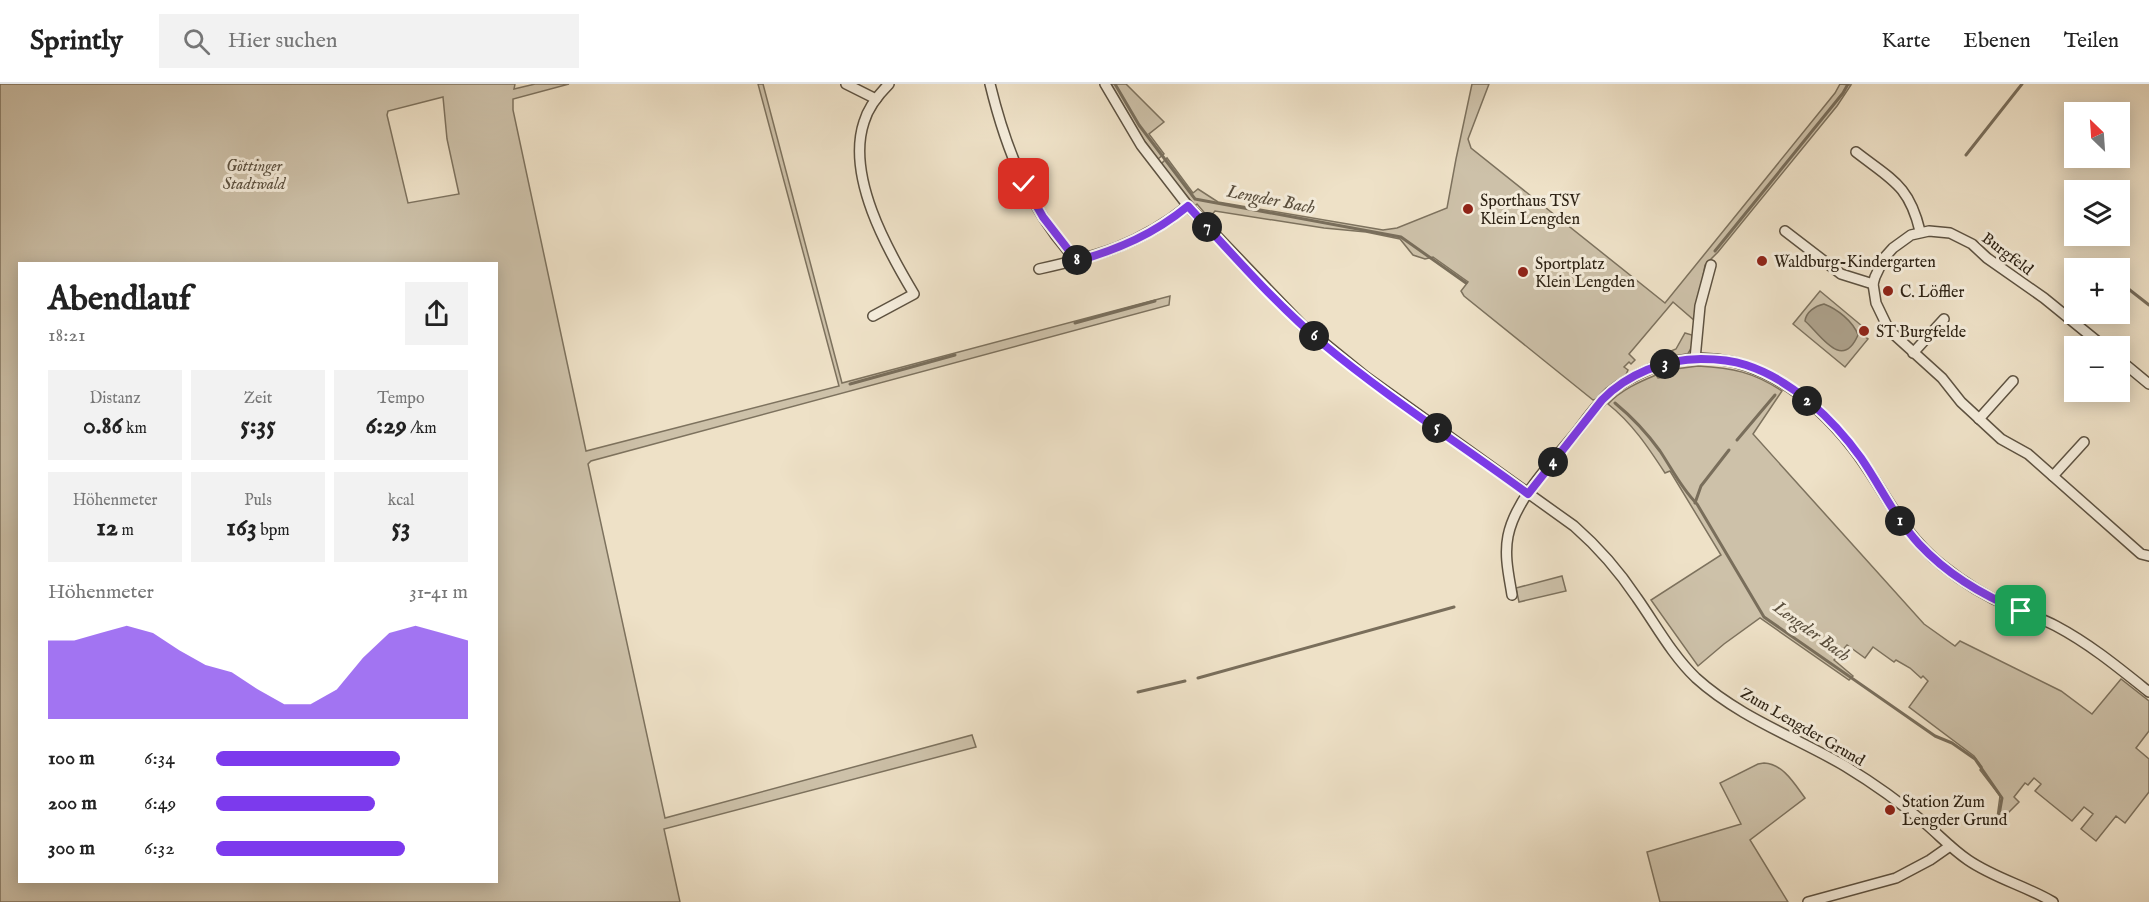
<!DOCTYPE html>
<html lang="de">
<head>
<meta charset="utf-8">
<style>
  :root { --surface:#fff; --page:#f2f2f2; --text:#222; --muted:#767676; --line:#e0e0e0; --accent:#7c3aed }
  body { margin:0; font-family:"IM FELL English",serif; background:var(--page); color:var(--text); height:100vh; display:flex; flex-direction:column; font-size:22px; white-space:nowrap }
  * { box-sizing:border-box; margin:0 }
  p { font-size:20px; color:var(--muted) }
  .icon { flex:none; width:33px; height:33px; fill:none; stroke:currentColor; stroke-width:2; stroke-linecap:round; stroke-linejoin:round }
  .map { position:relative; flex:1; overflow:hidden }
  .details { position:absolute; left:18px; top:178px; width:480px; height:621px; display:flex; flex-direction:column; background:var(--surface); border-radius:0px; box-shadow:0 3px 15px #0003 }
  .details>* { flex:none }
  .needle { width:39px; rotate:335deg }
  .tools { position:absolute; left:2064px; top:18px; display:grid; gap:12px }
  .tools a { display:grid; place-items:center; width:66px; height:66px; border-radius:0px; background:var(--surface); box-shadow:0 3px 15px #0003; font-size:30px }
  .pin { position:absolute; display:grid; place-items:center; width:51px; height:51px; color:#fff; margin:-26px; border-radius:12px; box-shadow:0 3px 9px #0006 }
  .km { position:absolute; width:30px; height:30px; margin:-15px; border-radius:50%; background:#222; color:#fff; font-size:16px; line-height:30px; text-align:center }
  .round { display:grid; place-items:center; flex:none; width:63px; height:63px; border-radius:0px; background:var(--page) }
  .headline { display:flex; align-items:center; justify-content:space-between; height:102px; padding:0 30px }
  h1 { font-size:33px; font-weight:700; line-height:45px }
  .stats { display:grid; grid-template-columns:repeat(3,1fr); gap:9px; height:102px; padding:6px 30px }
  .stats div { display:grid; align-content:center; border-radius:0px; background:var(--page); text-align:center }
  .stats b { font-size:26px; font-weight:700 }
  .stats small { font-size:16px; font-weight:400 }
  .stats p { font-size:16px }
  .chart { height:168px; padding:12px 30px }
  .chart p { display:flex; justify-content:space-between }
  .chart svg { width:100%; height:108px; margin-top:6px; fill:var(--accent); opacity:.7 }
  ul { padding:0 30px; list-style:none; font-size:20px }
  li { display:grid; grid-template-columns:96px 72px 1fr; align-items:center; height:45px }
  li i { height:15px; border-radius:8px; background:var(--accent) }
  header { display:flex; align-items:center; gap:36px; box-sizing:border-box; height:84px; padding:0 30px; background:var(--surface); border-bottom:2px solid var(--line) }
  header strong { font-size:28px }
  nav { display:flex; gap:33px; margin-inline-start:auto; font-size:21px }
  .search { width:420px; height:54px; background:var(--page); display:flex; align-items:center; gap:15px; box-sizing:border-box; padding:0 21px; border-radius:0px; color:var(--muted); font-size:22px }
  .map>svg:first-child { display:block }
  .green { fill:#cdc1a9; stroke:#7d725e; stroke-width:1.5; fill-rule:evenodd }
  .water { fill:#aca08a; stroke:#796e5b; stroke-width:1.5 }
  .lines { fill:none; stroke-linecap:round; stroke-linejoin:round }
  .stream { stroke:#796e5b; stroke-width:3 }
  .minor-casing { stroke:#5d5241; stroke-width:12 }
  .minor { stroke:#f4ecdb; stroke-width:9 }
  .route-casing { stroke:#fff; stroke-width:12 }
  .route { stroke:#7c3aed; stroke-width:8 }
  .poi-dot { fill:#8f2418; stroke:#f4ecdb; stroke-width:2 }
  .labels { text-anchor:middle; stroke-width:6; stroke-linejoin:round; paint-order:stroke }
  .park-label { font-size:16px; font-style:italic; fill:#5d5241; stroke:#f4ecdb }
  .poi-label { font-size:16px; fill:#2d2214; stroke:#f4ecdb; text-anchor:start }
  .street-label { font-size:16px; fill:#2d2214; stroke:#f4ecdb }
  .water-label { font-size:18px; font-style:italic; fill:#594e3d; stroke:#f4ecdb }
</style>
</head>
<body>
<header>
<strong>Sprintly</strong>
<div class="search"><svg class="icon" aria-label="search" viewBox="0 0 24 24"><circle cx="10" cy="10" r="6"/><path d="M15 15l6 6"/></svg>Hier suchen</div>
<nav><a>Karte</a><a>Ebenen</a><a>Teilen</a></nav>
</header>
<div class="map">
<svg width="2149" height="818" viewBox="0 0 2149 818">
  <rect width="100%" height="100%" fill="#eee1c7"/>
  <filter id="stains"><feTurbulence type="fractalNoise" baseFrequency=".00333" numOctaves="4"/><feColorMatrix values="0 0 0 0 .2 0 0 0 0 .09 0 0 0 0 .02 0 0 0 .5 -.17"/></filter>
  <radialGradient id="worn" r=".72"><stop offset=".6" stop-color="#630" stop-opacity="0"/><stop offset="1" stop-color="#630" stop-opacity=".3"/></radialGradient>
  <g class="green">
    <path d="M0 0H515L514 5 535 0H569L513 15V26L586 367 839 302 758 0H763L842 299 1170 212 1169 221 591 377 588 380 665 734 972 651 976 663 664 745 680 818H0ZM443 13 447 55 459 110 408 119 387 31 388 27ZM20 180H496V798H20Z"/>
    <path d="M1111 0H1126L1164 38 1149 50 1164 70 1158 75 1143 55Z"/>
    <path d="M1472 0H1489L1468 55 1471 64 1665 219 1835 9 1840 0 1851 1 1837 22 1718 168 1705 181 1695 237 1673 218 1629 270 1635 276 1631 280 1629 278 1624 283 1628 286 1625 293 1597 315 1593 316 1464 212 1461 207 1468 198 1433 173 1425 175 1413 171 1400 155 1366 148 1324 144 1215 127 1209 134 1197 120 1195 122 1161 80 1167 74 1193 109 1198 105 1218 118 1383 146 1397 144 1447 124 1456 75Z"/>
    <path d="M1820 207 1868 247 1864 252 1868 255 1845 283 1793 240Z"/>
    <path d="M1685 249 1692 251C1694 258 1691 266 1687 271L1654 279V274L1676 265Z"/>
    <path d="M1698 282C1733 284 1753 288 1782 307L1753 350 1924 540 1955 562 1960 557 2061 607 2092 630 2121 595 2149 617V647L2136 664 2149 675V708L2125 739 2116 732 2096 757 2081 745 2093 730 2084 723 2072 737 2035 707 2041 700 2034 694 2028 701 2025 699 2014 713 2019 718 2000 737 1997 734 2000 712 1980 686 1982 683 1974 672 1909 623 1928 597 1923 592 1921 594 1910 584 1896 576 1894 578 1873 563 1865 574 1847 561 1834 576 1853 592 1849 596 1760 534 1724 560 1698 582 1651 516 1721 471 1670 387 1665 389C1648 363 1632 339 1608 320 1621 306 1639 298 1656 291L1658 294 1670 293 1668 286Z"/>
    <path d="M1562 492 1566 507 1519 518 1516 504Z"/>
    <path d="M1764 679C1783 680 1794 699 1805 714L1750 756 1788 818H1660L1647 768 1741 740 1720 699 1758 680Z"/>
  </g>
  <path class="water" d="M1824 220C1837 225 1853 237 1858 251 1842 288 1820 250 1805 237 1806 228 1815 222 1824 220Z"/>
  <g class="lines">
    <g class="stream">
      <path d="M1115 0 1139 41 1195 115 1401 153 1466 199"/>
      <path d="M1966 71 2022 0"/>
      <path d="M1715 167 1843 9 1848 0"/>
      <path d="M2126 203 2149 221"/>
      <path d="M1075 239 1155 217"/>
      <path d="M850 300 955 271"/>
      <path d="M1615 319C1632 333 1647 349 1660 367 1672 385 1681 404 1697 420L1764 533 1935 652 1952 659 1975 675 2002 714 1999 731"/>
      <path d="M1737 356 1775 311"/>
      <path d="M1695 419 1701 402 1729 366"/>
      <path d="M1198 594 1454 523"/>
      <path d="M1138 608 1185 597"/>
    </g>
    <g class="minor-casing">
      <g id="minor">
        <path d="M846 0 876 15"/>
        <path d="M990 0C1006 66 1030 127 1077 177"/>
        <path d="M1105 0 1141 61 1188 122 1302 241 1366 293 1574 442C1598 463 1619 487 1637 514 1656 541 1672 571 1696 594 1739 633 1795 653 1845 682 1873 699 1901 719 1926 740 1940 752 1952 765 1968 776 1994 794 2026 802 2053 818"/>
        <path d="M1856 68C1892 96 1909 101 1920 147"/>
        <path d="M1785 147 1841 190 1873 200"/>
        <path d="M1039 185C1098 172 1139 161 1188 122"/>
        <path d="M873 232 914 210C887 165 846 92 864 38 868 24 878 11 889 0"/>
        <path d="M2103 262 2044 214 1987 174 1972 160 1950 149 1929 147 1911 151 1893 164 1884 174 1875 193 1873 200 1876 219 1889 246 1942 294 1961 318 2001 355 2028 370 2141 470 2149 472"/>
        <path d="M1913 269 1944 235"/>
        <path d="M1695 275 1700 222 1711 181"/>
        <path d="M2120 276 2149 300"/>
        <path d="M1979 335 2013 297"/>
        <path d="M2053 392 2084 358"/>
        <path d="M1512 511C1509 492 1504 472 1508 452 1515 416 1552 378 1575 350 1586 336 1597 320 1610 308 1622 298 1636 291 1650 285 1730 252 1803 301 1852 363 1885 405 1898 446 1943 482 1963 498 1985 512 2009 522 2025 529 2041 534 2056 542 2090 560 2119 584 2149 608"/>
        <path d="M1808 818 1896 794 1930 776 1950 762"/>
      </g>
    </g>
    <use href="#minor" class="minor"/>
  </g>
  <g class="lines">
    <g class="route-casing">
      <path id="route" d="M1024 100 1043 133 1077 177C1119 165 1154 150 1188 122 1231 169 1274 218 1322 259 1387 313 1460 360 1528 410L1602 316C1627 290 1665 275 1701 275 1716 275 1731 276 1746 281 1792 296 1833 335 1861 374 1881 403 1895 434 1919 460 1947 490 1984 512 2021 527"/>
    </g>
    <use href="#route" class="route"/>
  </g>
  <g class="poi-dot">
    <circle cx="1468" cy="125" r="6"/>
    <circle cx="1762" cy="177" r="6"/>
    <circle cx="1523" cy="188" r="6"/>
    <circle cx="1888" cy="207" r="6"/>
    <circle cx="1864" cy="247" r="6"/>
    <circle cx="1890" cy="726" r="6"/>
  </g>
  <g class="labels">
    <g class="park-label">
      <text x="254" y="87">Göttinger<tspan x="254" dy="18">Stadtwald</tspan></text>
    </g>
    <g class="poi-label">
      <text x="1480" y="122">Sporthaus TSV<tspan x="1480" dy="18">Klein Lengden</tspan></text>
      <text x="1774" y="183">Waldburg-Kindergarten</text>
      <text x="1535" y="185">Sportplatz<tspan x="1535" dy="18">Klein Lengden</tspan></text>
      <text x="1900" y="213">C. Löffler</text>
      <text x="1876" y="253">ST Burgfelde</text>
      <text x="1902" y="723">Station Zum<tspan x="1902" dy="18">Lengder Grund</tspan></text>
    </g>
    <g class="street-label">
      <text transform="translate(2008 169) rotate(37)" y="6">Burgfeld</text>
      <text transform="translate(1803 642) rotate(30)" y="6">Zum Lengder Grund</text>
    </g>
    <g class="water-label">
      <text transform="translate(1271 115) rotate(11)" y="6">Lengder Bach</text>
      <text transform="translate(1812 547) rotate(36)" y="6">Lengder Bach</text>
    </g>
  </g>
  <rect width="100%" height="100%" filter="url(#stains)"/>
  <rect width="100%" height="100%" fill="url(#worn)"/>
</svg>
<div class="tools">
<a><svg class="needle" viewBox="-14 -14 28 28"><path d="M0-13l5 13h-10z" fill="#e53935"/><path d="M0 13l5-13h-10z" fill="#767676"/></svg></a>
<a><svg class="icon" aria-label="layers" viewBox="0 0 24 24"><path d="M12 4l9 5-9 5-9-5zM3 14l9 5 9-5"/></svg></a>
<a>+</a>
<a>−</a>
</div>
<div class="pin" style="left:2021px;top:527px;background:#1e9e55"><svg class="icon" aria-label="arrive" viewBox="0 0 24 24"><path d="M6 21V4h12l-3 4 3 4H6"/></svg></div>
<div class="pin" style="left:1024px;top:100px;background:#d93025"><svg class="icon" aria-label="check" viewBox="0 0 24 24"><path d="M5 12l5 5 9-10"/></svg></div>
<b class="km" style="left:1900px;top:437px">1</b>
<b class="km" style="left:1807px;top:317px">2</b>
<b class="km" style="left:1665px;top:280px">3</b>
<b class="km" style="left:1553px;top:378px">4</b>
<b class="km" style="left:1437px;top:344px">5</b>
<b class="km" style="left:1314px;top:252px">6</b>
<b class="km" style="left:1207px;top:143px">7</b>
<b class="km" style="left:1077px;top:176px">8</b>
<section class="details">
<div class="headline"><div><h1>Abendlauf</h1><p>18:21</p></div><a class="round"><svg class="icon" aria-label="share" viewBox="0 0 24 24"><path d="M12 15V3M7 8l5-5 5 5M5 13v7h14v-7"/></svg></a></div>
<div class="stats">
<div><p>Distanz</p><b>0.86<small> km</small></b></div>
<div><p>Zeit</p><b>5:35</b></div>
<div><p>Tempo</p><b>6:29<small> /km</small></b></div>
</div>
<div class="stats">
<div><p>Höhenmeter</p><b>12<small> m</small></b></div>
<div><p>Puls</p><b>163<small> bpm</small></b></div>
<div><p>kcal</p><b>53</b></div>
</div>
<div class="chart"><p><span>Höhenmeter</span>31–41 m</p>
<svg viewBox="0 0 160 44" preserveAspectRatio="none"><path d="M0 44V12L10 12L20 9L30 6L40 9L50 16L60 22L70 25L80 32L90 38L100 38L110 32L120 19L130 9L140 6L150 9L160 12V44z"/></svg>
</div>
<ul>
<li><b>100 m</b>6:34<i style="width:73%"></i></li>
<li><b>200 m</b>6:49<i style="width:63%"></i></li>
<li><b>300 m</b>6:32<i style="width:75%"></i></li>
</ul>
</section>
</div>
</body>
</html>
